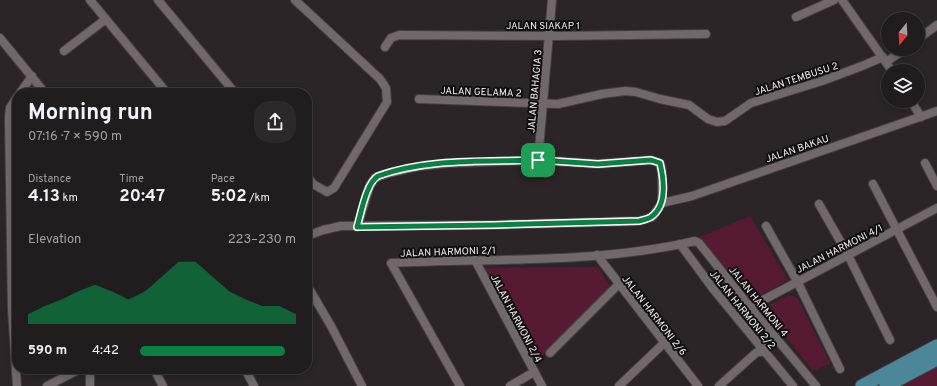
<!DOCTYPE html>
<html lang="en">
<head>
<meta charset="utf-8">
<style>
  :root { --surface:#211c1d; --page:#2d292a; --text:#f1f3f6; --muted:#a2a1a4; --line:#3e3a3b; --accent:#0b8043 }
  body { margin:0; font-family:Overpass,sans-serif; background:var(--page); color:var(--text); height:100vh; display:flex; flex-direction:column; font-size:15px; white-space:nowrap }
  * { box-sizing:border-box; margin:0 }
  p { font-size:13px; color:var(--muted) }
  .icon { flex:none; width:22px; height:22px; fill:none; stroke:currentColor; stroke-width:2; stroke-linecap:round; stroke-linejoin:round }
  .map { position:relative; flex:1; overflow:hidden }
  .side { position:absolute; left:12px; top:88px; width:300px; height:286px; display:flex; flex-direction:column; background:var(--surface); border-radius:16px; box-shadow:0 2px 6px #0003,0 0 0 1px var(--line) }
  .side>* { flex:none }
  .needle { width:26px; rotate:198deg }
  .buttons { position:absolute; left:881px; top:12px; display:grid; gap:8px }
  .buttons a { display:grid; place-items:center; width:44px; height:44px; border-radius:50%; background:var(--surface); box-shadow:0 2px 6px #0003,0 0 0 1px var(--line); font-size:20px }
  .pin { position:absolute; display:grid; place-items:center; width:34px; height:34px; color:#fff; margin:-17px; border-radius:8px; box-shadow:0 2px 6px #0006 }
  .round { display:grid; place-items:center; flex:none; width:42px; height:42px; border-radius:16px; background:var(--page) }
  .overview { display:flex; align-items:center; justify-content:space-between; height:68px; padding:0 16px }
  h1 { font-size:22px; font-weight:700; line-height:30px }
  .stats { display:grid; grid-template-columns:repeat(3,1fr); gap:6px; height:68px; padding:4px 16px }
  .stats div { display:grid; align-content:center }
  .stats b { font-size:17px; font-weight:700 }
  .stats small { font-size:11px; font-weight:400 }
  .stats p { font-size:11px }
  .chart { height:112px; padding:8px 16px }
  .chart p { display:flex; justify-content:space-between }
  .chart svg { width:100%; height:72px; margin-top:4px; fill:var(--accent); opacity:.7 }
  ul { padding:0 16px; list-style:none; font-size:13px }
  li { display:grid; grid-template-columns:64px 48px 1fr; align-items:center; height:30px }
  li i { height:10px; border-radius:5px; background:var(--accent) }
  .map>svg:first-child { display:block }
  .green { fill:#571a33 }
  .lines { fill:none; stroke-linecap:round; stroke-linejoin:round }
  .minor-casing { stroke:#454041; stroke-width:10 }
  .primary-casing { stroke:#454041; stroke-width:15 }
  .minor { stroke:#70686a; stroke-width:8 }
  .primary { stroke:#4b8699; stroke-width:13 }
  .route-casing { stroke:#fff; stroke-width:8 }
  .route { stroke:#0b8043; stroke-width:5 }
  .labels { text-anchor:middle; stroke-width:4; stroke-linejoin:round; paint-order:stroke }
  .street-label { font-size:10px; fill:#f4eff0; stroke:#120f10 }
</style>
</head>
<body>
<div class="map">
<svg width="937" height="386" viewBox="0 0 937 386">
  <rect width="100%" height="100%" fill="#2c2527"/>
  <g class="green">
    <path d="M750 216 788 280 749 302 700 237Z"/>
    <path d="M598 267 611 288 535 363 483 268Z"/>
    <path d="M789 295 797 297 830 363 813 371 763 308Z"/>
    <path d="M937 367V386H903Z"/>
  </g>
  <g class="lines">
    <g class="minor-casing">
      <g id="minor">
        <path d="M90 0 167 93"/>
        <path d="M158 0 235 93"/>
        <path d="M295 0 380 79 386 88 387 102 334 188 327 192 313 184 307 176"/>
        <path d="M842 0 892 71"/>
        <path d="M796 17 834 0"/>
        <path d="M0 38 45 93"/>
        <path d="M918 39 937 25"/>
        <path d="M385 47 391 38 399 35 557 36 706 34"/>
        <path d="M64 51 106 19"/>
        <path d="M886 62 905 49"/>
        <path d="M20 93 32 76"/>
        <path d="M419 99 558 104 602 94 625 91 636 92 660 99 689 105 708 119 717 122 725 121 751 103 822 81 862 66 883 57"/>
        <path d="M911 101 921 117"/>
        <path d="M538 160 552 0"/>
        <path d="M925 163 937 186"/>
        <path d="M873 184 937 307"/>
        <path d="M662 203 692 196 937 111"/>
        <path d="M819 204 848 255 890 340"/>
        <path d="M766 226 797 281 840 369"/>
        <path d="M357 227 370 185 375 178 385 174 420 166 450 163 538 160 598 164 651 160 660 163 662 173V203"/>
        <path d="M307 236 323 230 341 226 494 225 639 221 652 217 662 203"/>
        <path d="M680 244 714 290 793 386"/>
        <path d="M597 255 698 386"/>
        <path d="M475 260 542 386"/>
        <path d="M307 285 331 326 362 386"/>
        <path d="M750 307 937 208"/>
        <path d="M550 353 619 284"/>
        <path d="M154 369 163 386"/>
        <path d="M245 369 254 386"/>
        <path d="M17 386 12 309 9 118 10 108 17 97"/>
        <path d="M47 386 80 369"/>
        <path d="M90 386V369"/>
        <path d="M460 386 391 263C492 258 596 264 695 241L699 243 750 307 816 386"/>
        <path d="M510 386 534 372"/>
        <path d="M619 386 664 343"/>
        <path d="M719 386 757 352H761L777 339"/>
      </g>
    </g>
    <g class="primary-casing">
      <g id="primary">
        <path d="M862 386 937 346"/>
        <path d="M886 386 937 359"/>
      </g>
    </g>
    <use href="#minor" class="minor"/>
    <use href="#primary" class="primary"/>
  </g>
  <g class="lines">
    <g class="route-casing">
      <path id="route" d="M538 160 598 164 651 160 660 163C664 180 667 206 651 217 648 219 643 220 639 221L494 225 357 227C361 214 366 183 378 176 429 158 485 162 538 160Z"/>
    </g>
    <use href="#route" class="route"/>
  </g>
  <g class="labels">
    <g class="street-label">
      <text x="543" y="29">JALAN SIAKAP 1</text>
      <text transform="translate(796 78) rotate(-18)" y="4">JALAN TEMBUSU 2</text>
      <text transform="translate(481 91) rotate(2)" y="4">JALAN GELAMA 2</text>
      <text transform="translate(534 91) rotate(-85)" y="4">JALAN BAHAGIA 3</text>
      <text transform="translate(797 148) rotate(-19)" y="4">JALAN BAKAU</text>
      <text transform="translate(839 248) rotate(-27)" y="4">JALAN HARMONI 4/1</text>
      <text transform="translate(448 251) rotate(-2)" y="4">JALAN HARMONI 2/1</text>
      <text transform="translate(759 301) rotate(51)" y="4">JALAN HARMONI 4</text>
      <text transform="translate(743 309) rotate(51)" y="4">JALAN HARMONI 2/2</text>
      <text transform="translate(655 315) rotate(52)" y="4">JALAN HARMONI 2/6</text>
      <text transform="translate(517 318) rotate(62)" y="4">JALAN HARMONI 2/4</text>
    </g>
  </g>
</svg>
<div class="buttons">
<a><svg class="needle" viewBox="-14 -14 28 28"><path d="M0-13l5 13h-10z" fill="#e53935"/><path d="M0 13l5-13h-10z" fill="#a2a1a4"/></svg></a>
<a><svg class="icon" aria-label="layers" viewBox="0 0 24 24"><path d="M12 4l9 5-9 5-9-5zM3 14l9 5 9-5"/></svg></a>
</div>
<div class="pin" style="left:538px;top:160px;background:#1e9e55"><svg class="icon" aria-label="arrive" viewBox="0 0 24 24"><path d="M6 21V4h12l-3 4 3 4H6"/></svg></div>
<section class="side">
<div class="overview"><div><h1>Morning run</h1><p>07:16 · 7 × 590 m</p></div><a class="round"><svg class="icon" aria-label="share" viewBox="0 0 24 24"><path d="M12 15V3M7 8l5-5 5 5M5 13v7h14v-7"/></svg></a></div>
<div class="stats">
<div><p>Distance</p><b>4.13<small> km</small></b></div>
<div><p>Time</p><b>20:47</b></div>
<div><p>Pace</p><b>5:02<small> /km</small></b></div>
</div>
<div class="chart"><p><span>Elevation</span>223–230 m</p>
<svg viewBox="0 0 160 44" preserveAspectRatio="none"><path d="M0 44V38L10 33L20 29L30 24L40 20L50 24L60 29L70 24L80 15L90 6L100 6L110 15L120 24L130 29L140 33L150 33L160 38V44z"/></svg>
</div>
<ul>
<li><b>590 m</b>4:42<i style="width:93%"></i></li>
</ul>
</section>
</div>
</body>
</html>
